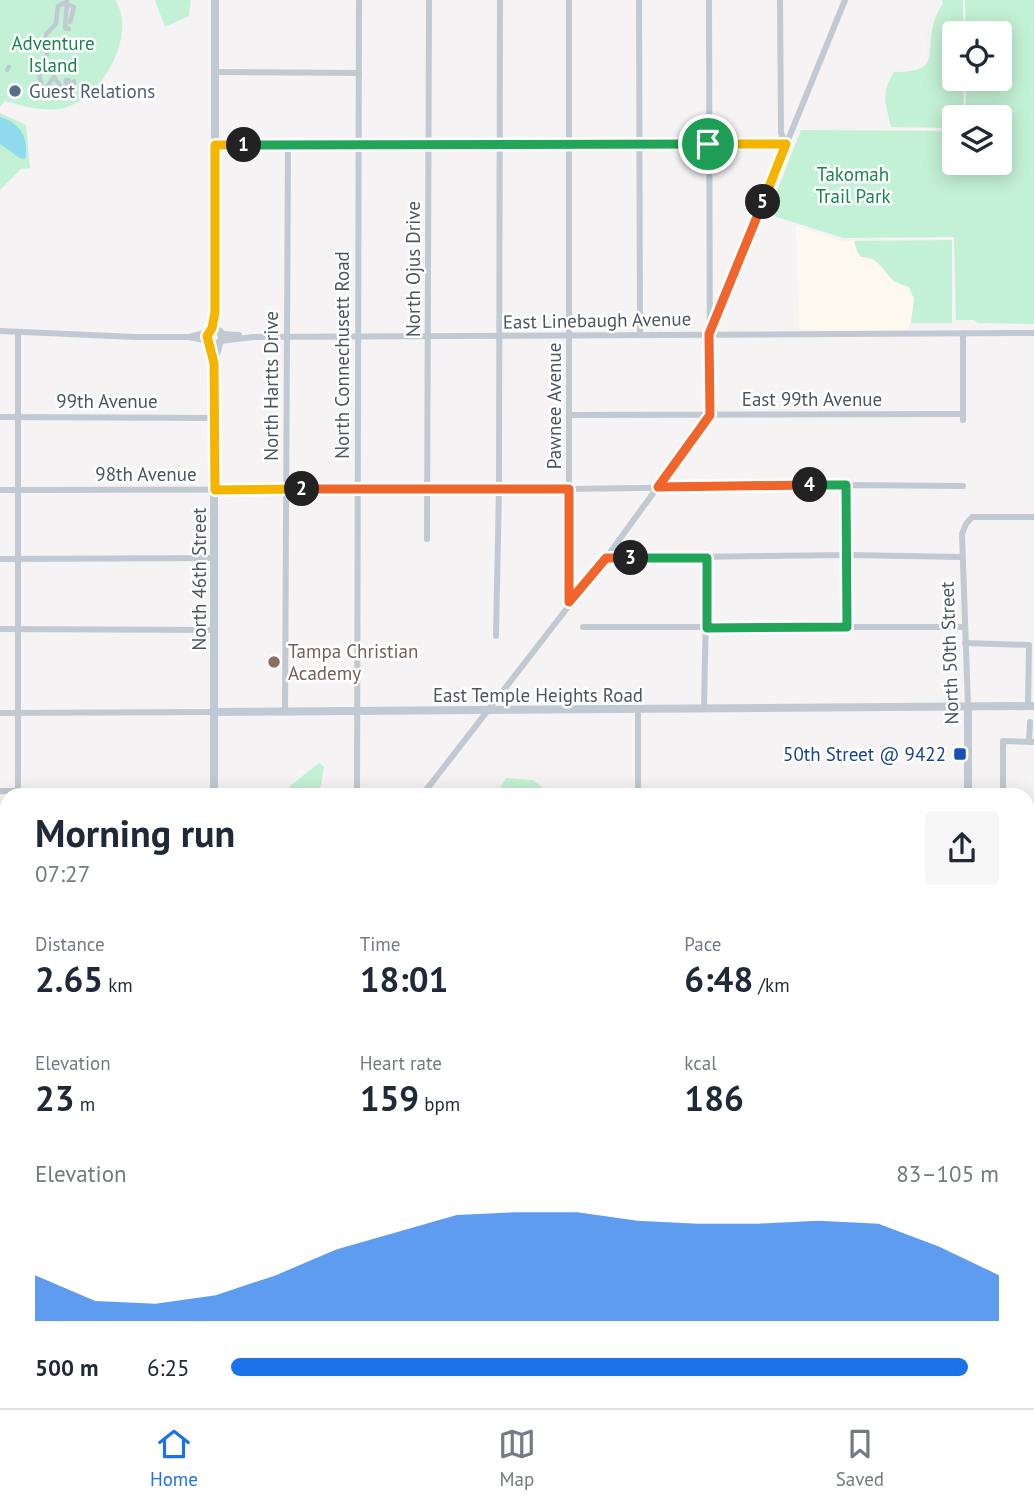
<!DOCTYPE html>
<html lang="en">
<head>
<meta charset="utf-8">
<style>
  :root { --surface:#fff; --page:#f6f6f7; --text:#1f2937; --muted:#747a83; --line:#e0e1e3; --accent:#1a73e8 }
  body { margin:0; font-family:"PT Sans",sans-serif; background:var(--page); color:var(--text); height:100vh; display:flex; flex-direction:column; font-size:26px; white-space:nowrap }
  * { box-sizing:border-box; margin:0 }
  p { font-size:23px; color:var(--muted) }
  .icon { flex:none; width:38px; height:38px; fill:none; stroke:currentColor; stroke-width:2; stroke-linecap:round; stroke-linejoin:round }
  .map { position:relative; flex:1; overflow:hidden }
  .details { position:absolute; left:0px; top:788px; width:1034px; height:621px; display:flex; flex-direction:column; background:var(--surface); border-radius:21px 21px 0 0; box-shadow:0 4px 18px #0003 }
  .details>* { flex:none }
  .controls { position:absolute; left:942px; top:21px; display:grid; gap:14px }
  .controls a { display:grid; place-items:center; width:70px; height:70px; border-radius:7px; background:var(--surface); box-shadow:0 4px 18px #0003; font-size:35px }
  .pin { position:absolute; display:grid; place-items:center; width:60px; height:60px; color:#fff; margin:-30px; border:4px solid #fff; border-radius:50%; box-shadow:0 2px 7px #0007 }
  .km { position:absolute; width:35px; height:35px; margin:-18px; border-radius:50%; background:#222; color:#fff; font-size:19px; line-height:35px; text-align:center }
  .round { display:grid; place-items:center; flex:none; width:74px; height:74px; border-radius:7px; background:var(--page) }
  .overview { display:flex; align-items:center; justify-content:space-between; height:119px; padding:0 35px }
  h1 { font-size:38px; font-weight:700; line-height:52px }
  .stats { display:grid; grid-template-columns:repeat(3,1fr); gap:10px; height:119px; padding:7px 35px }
  .stats div { display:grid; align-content:center }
  .stats b { font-size:35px; font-weight:700 }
  .stats small { font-size:19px; font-weight:400 }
  .stats p { font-size:19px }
  .chart { height:196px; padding:14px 35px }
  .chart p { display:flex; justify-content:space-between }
  .chart svg { width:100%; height:126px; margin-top:7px; fill:var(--accent); opacity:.7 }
  ul { padding:0 35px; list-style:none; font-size:23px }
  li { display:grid; grid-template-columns:112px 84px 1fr; align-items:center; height:52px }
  li i { height:18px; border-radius:9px; background:var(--accent) }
  .menu { display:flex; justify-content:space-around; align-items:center; height:98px; border-top:2px solid var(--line); background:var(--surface); font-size:19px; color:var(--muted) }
  .menu a { display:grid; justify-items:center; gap:4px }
  .menu .current { color:var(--accent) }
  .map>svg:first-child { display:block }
  .commercial { fill:#fdf9ef }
  .green { fill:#c3f1d5 }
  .water { fill:#90daee }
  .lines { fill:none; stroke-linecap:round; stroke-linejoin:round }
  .pedestrian { stroke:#c1cad2; stroke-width:4.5 }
  .minor { stroke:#c1cad2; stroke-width:6 }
  .tertiary { stroke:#c1cad2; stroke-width:8 }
  .primary { stroke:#b3c2d1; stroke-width:10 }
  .split-1-casing { stroke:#fff; stroke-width:14 }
  .split-2-casing { stroke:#fff; stroke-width:14 }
  .split-3-casing { stroke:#fff; stroke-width:14 }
  .split-4-casing { stroke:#fff; stroke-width:14 }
  .split-5-casing { stroke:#fff; stroke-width:14 }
  .split-6-casing { stroke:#fff; stroke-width:14 }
  .split-1 { stroke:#22a559; stroke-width:9 }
  .split-2 { stroke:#f5b400; stroke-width:9 }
  .split-3 { stroke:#f0652b; stroke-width:9 }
  .split-4 { stroke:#22a559; stroke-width:9 }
  .split-5 { stroke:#f0652b; stroke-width:9 }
  .split-6 { stroke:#f5b400; stroke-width:9 }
  .service-dot { fill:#5c6f8a; stroke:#fff; stroke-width:2.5 }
  .education-dot { fill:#8d6e63; stroke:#fff; stroke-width:2.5 }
  .transit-dot { fill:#1a4fb4; stroke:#fff; stroke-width:2.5 }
  .labels { text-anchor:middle; stroke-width:5; stroke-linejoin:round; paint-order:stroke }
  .park-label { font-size:19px; fill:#17864f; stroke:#fff }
  .service-label { font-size:19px; fill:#4e5e75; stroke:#fff; text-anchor:start }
  .street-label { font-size:19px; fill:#4a5661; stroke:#fff }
  .education-label { font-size:19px; fill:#785e54; stroke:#fff; text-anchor:start }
  .transit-label { font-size:19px; fill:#164399; stroke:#fff; text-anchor:end }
</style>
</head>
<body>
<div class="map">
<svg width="1034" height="1408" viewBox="0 0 1034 1408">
  <rect width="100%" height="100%" fill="#f5f3f3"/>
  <g class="commercial">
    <path d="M796 226 842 241H854L857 251 861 257H871L882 265 893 281 909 287 914 299V311L908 330H799Z"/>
    <rect x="1027" y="895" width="7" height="172"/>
    <rect x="0" y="937" width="7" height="131"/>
    <rect x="1027" y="1093" width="7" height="97"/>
    <rect x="0" y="1096" width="7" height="177"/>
    <rect x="139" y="1402" width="70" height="6"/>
  </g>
  <g class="green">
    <path d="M0 0H115C139 35 99 105 58 109 41 111 22 106 5 101L0 107Z"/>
    <path d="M155 0H191L189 16 165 27Z"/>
    <path d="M942 0H963V33H954V79H963L964 117H954V128L891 127C886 103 880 95 894 72 945 72 923 52 935 19 937 14 940 8 943 3Z"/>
    <path d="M965 0H1034V324L978 323 974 320H956L954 237 843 238 768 214 801 130 954 131V163H999V117H966V79H999V33H966Z"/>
    <path d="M0 113 26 125 30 168 21 169 0 190Z"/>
    <path d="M952 240V323H911L914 299 909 287C904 285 896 283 893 280 881 269 879 257 861 257L857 251 854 241Z"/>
    <path d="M319 763 324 767 321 786 317 794H289L290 786Z"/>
    <path d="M506 778 533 780 551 794H496Z"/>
  </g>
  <path class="water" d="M0 117C21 123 29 138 25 159L20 158 0 144Z"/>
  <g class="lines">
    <g class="pedestrian">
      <path d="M67 1 65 28 69 29"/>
      <path d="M70 22 74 7 64 3 58 6 56 24 46 34 47 55 39 64 38 70 43 92 54 77 65 93 66 80H69V92H73L74 81"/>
      <path d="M7 70 9 67"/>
    </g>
    <g class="minor">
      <path d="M639 0 640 335"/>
      <path d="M215 72 359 73"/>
      <path d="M215 145 786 144 781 133 780 0"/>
      <path d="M711 329 845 0"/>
      <path d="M0 331 135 337H189L209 341"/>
      <path d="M963 333V420"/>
      <path d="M221 334 239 335"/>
      <path d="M189 337 209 332"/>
      <path d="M220 341 253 337 1034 333"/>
      <path d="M570 415 963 414"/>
      <path d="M0 417 215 418"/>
      <path d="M846 485 847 627"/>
      <path d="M0 490 570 489 846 485 963 486"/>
      <path d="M427 539 429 0"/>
      <path d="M606 558 848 555 962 557"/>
      <path d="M0 559 215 558"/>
      <path d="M569 602V0"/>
      <path d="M583 627H964"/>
      <path d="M0 629 214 630"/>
      <path d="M496 636 499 488 500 0"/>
      <path d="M965 643 1029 645 1028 706"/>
      <path d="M968 706 962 534 966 524 972 517H1034"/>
      <path d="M704 709 707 557"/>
      <path d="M638 710V794"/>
      <path d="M285 712 288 145"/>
      <path d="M0 713 214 712"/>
      <path d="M1029 742 1030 722"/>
      <path d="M0 791H214"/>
      <path d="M18 794V332"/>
      <path d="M357 794 359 0"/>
      <path d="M423 794 606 558 710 415 709 0"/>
      <path d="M1003 794V741L1034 742"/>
      <path d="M0 862H7"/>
      <path d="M1027 884H1034"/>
      <path d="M0 933H7"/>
      <path d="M364 1402V1408"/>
      <path d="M448 1402V1408"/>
      <path d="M731 1407V1402"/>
      <path d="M61 1408V1402"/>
      <path d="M135 1408V1402"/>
      <path d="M288 1408V1402"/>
      <path d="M541 1408V1402"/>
      <path d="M633 1408V1402"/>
    </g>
    <g class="tertiary">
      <circle cx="215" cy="337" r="7"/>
      <path d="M211 331 215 312V0"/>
      <path d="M214 712 1034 706"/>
      <path d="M214 794V363L219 343"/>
      <path d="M968 794V706"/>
      <path d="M212 1402V1408"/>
      <path d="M965 1408V1402"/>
    </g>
    <g class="primary">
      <path d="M1027 1071H1034"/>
      <path d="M0 1073H7"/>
      <path d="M1027 1084H1034"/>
      <path d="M0 1085H7"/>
    </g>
  </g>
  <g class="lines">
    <g class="split-1-casing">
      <path id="split-1" d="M244 145 708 144"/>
    </g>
    <g class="split-2-casing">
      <path id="split-2" d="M244 145H215V312L212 328 207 336 214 363 215 490 302 489"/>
    </g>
    <g class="split-3-casing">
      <path id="split-3" d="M302 489H569V602L606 558H631"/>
    </g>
    <g class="split-4-casing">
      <path id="split-4" d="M631 558H707V628L847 627 846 485H810"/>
    </g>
    <g class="split-5-casing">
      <path id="split-5" d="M763 202 709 334 710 415 658 487 810 485"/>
    </g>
    <g class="split-6-casing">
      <path id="split-6" d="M708 144H786L763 202"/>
    </g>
    <use href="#split-1" class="split-1"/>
    <use href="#split-2" class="split-2"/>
    <use href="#split-3" class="split-3"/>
    <use href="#split-4" class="split-4"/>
    <use href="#split-5" class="split-5"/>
    <use href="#split-6" class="split-6"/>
  </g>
  <circle class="service-dot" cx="15" cy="91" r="7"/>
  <circle class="education-dot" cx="274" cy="662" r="7"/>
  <rect class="transit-dot" x="953" y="747" width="14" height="14" rx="3.5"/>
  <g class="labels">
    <g class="park-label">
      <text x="53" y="50">Adventure<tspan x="53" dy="22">Island</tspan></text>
      <text x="853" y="181">Takomah<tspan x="853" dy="22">Trail Park</tspan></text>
    </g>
    <g class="service-label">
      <text x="29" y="98">Guest Relations</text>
    </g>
    <g class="street-label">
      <text transform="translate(413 269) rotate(-90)" y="7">North Ojus Drive</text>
      <text transform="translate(597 320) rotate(-1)" y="7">East Linebaugh Avenue</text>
      <text transform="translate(342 355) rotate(-90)" y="7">North Connechusett Road</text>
      <text transform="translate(271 386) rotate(-90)" y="7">North Hartts Drive</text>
      <text x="812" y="406">East 99th Avenue</text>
      <text x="107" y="408">99th Avenue</text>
      <text transform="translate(554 406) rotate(-90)" y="7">Pawnee Avenue</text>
      <text x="146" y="481">98th Avenue</text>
      <text transform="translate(199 579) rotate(-90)" y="7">North 46th Street</text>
      <text transform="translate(949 653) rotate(-92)" y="7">North 50th Street</text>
      <text x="538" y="702">East Temple Heights Road</text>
    </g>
    <g class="education-label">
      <text x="288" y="658">Tampa Christian<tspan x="288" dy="22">Academy</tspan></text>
    </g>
    <g class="transit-label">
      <text x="946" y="761">50th Street @ 9422</text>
    </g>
  </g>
</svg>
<div class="controls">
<a><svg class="icon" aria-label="locate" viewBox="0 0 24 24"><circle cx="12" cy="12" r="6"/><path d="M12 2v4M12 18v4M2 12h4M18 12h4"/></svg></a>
<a><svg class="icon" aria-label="layers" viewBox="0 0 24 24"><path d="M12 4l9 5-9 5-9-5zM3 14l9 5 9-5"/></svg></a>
</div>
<div class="pin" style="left:708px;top:144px;background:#1e9e55"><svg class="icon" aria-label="arrive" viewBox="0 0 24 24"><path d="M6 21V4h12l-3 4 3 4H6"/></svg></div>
<b class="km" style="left:244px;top:145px">1</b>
<b class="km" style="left:302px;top:489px">2</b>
<b class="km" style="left:631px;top:558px">3</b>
<b class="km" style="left:810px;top:485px">4</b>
<b class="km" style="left:763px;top:202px">5</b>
<section class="details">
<div class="overview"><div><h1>Morning run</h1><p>07:27</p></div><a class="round"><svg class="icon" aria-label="share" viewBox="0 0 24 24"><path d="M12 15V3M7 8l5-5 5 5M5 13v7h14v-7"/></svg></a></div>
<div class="stats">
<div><p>Distance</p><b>2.65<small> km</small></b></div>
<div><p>Time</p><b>18:01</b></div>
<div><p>Pace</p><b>6:48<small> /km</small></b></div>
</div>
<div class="stats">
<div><p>Elevation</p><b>23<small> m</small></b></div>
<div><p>Heart rate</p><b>159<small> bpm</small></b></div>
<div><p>kcal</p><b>186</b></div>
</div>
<div class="chart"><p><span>Elevation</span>83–105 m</p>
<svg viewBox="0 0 160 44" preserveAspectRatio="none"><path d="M0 44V28L10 37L20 38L30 35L40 28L50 19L60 13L70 7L80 6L90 6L100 9L110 10L120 10L130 9L140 10L150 18L160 28V44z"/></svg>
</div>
<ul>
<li><b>500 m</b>6:25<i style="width:96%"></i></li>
</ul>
</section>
</div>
<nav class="menu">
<a class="current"><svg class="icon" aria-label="home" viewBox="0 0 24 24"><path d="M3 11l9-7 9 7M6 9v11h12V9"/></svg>Home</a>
<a><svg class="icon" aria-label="map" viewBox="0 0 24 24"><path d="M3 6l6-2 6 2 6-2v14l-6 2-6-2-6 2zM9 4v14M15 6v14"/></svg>Map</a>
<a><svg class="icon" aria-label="saved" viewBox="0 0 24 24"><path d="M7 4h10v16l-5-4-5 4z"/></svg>Saved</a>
</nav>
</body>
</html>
